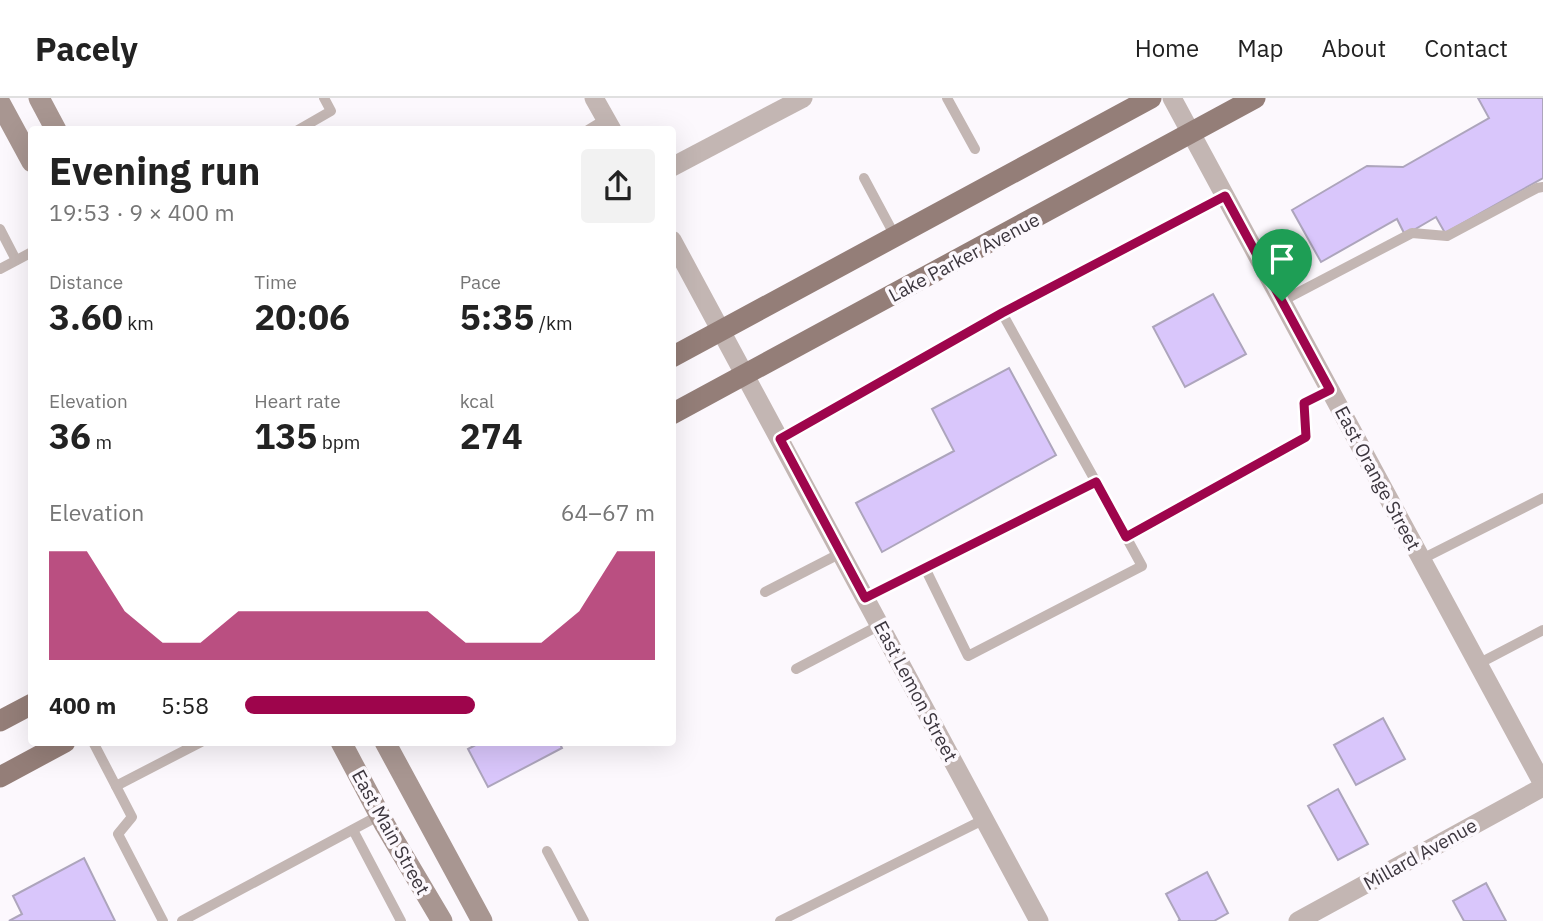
<!DOCTYPE html>
<html lang="en">
<head>
<meta charset="utf-8">
<style>
  :root { --surface:#fff; --page:#f2f2f2; --text:#222; --muted:#767676; --line:#e0e0e0; --accent:#9e054c }
  body { margin:0; font-family:"IBM Plex Sans",sans-serif; background:var(--page); color:var(--text); height:100vh; display:flex; flex-direction:column; font-size:26px; white-space:nowrap }
  * { box-sizing:border-box; margin:0 }
  p { font-size:23px; color:var(--muted) }
  .icon { flex:none; width:38px; height:38px; fill:none; stroke:currentColor; stroke-width:2; stroke-linecap:round; stroke-linejoin:round }
  .map { position:relative; flex:1; overflow:hidden }
  .details { position:absolute; left:28px; top:28px; width:648px; height:620px; display:flex; flex-direction:column; background:var(--surface); border-radius:7px; box-shadow:0 7px 28px #0002 }
  .details>* { flex:none }
  .pin { position:absolute; display:grid; place-items:center; width:60px; height:60px; color:#fff; margin:-72px -30px; border-radius:50% 50% 50% 0; rotate:-45deg; box-shadow:0 0 7px #0007 }
  .pin .icon { rotate:45deg }
  .round { display:grid; place-items:center; flex:none; width:74px; height:74px; border-radius:7px; background:var(--page) }
  .summary { display:flex; align-items:center; justify-content:space-between; height:119px; padding:0 21px }
  h1 { font-size:38px; font-weight:700; line-height:52px }
  .metrics { display:grid; grid-template-columns:repeat(3,1fr); gap:10px; height:119px; padding:7px 21px }
  .metrics div { display:grid; align-content:center }
  .metrics b { font-size:35px; font-weight:700 }
  .metrics small { font-size:19px; font-weight:400 }
  .metrics p { font-size:19px }
  .chart { height:196px; padding:14px 21px }
  .chart p { display:flex; justify-content:space-between }
  .chart svg { width:100%; height:126px; margin-top:7px; fill:var(--accent); opacity:.7 }
  ul { padding:0 21px; list-style:none; font-size:23px }
  li { display:grid; grid-template-columns:112px 84px 1fr; align-items:center; height:52px }
  li i { height:18px; border-radius:9px; background:var(--accent) }
  header { display:flex; align-items:center; gap:42px; box-sizing:border-box; height:98px; padding:0 35px; background:var(--surface); border-bottom:2px solid var(--line) }
  header strong { font-size:33px }
  nav { display:flex; gap:38px; margin-inline-start:auto; font-size:24px }
  .map>svg:first-child { display:block }
  .building { fill:#d9c6fb; stroke:#ada5bc; stroke-width:2 }
  .lines { fill:none; stroke-linecap:round; stroke-linejoin:round }
  .service { stroke:#c3b6b3; stroke-width:10 }
  .minor { stroke:#c3b6b3; stroke-width:19 }
  .secondary { stroke:#a89691; stroke-width:21 }
  .primary { stroke:#947e78; stroke-width:21 }
  .route-casing { stroke:#fff; stroke-width:14 }
  .route { stroke:#9e054c; stroke-width:9 }
  .labels { text-anchor:middle; stroke-width:7; stroke-linejoin:round; paint-order:stroke }
  .street-label { font-size:19px; fill:#3c363e; stroke:#fcf8fd }
</style>
</head>
<body>
<header>
<strong>Pacely</strong>
<nav><a>Home</a><a>Map</a><a>About</a><a>Contact</a></nav>
</header>
<div class="map">
<svg width="1543" height="823" viewBox="0 0 1543 823">
  <rect width="100%" height="100%" fill="#fcf8fd"/>
  <g class="building">
    <path d="M1478 0H1543V80L1445 135 1436 119 1405 137 1397 121 1321 164 1292 112 1367 68 1403 69 1489 20Z"/>
    <path d="M1213 196 1246 256 1185 289 1153 229Z"/>
    <path d="M1009 270 1056 357 882 454 856 405 954 353 932 311Z"/>
    <path d="M1383 620 1405 661 1356 687 1334 647Z"/>
    <path d="M481 644H559L562 650 488 689 468 651Z"/>
    <path d="M1338 691 1368 746 1338 762 1308 708Z"/>
    <path d="M84 760 115 823H9L22 816 13 798Z"/>
    <path d="M1207 774 1228 815 1214 823H1178L1180 822 1166 796Z"/>
    <path d="M1486 785 1506 823H1464L1453 803Z"/>
  </g>
  <g class="lines">
    <g class="service">
      <path d="M947 0 975 51"/>
      <path d="M298 32 331 13 324 0"/>
      <path d="M588 32 606 21"/>
      <path d="M864 80 895 138"/>
      <path d="M0 131 16 162"/>
      <path d="M0 171 32 154"/>
      <path d="M1282 203 1412 135 1447 138 1537 90 1543 89"/>
      <path d="M1002 215 1225 98"/>
      <path d="M780 341 1002 215 1096 384"/>
      <path d="M1126 439 1306 339 1304 305 1330 292"/>
      <path d="M1422 461 1543 400"/>
      <path d="M765 494 841 455"/>
      <path d="M865 500 1096 384 1142 468 968 558 925 470"/>
      <path d="M1478 566 1543 532"/>
      <path d="M796 571 880 527"/>
      <path d="M93 644 132 719 118 736 163 823"/>
      <path d="M116 688 201 644"/>
      <path d="M353 732 401 823"/>
      <path d="M547 753 584 823"/>
      <path d="M182 823 380 717"/>
      <path d="M780 823 985 721"/>
    </g>
    <g class="minor">
      <path d="M594 0 612 32"/>
      <path d="M1172 0 1543 686"/>
      <path d="M672 69 803 0"/>
      <path d="M672 142 1039 823"/>
      <path d="M1298 823 1543 689"/>
    </g>
    <g class="secondary">
      <path d="M39 0 56 32"/>
      <path d="M0 5 32 64"/>
      <path d="M341 644 385 727 442 823"/>
      <path d="M385 644 482 823"/>
    </g>
    <g class="primary">
      <path d="M672 259 1151 0"/>
      <path d="M672 316 1255 0"/>
      <path d="M0 623 32 606"/>
      <path d="M0 679 65 644"/>
    </g>
  </g>
  <g class="lines">
    <g class="route-casing">
      <path id="route" d="M1225 98 1330 292 1304 305 1306 339 1126 439 1096 384 865 500 780 341 1002 215Z"/>
    </g>
    <use href="#route" class="route"/>
  </g>
  <g class="labels">
    <g class="street-label">
      <text transform="translate(964 159) rotate(-28)" y="7">Lake Parker Avenue</text>
      <text transform="translate(1378 380) rotate(62)" y="7">East Orange Street</text>
      <text transform="translate(916 593) rotate(62)" y="7">East Lemon Street</text>
      <text transform="translate(391 734) rotate(61)" y="7">East Main Street</text>
      <text transform="translate(1420 756) rotate(-29)" y="7">Millard Avenue</text>
    </g>
  </g>
</svg>
<div class="pin" style="left:1282px;top:203px;background:#1e9e55"><svg class="icon" aria-label="arrive" viewBox="0 0 24 24"><path d="M6 21V4h12l-3 4 3 4H6"/></svg></div>
<section class="details">
<div class="summary"><div><h1>Evening run</h1><p>19:53 · 9 × 400 m</p></div><a class="round"><svg class="icon" aria-label="share" viewBox="0 0 24 24"><path d="M12 15V3M7 8l5-5 5 5M5 13v7h14v-7"/></svg></a></div>
<div class="metrics">
<div><p>Distance</p><b>3.60<small> km</small></b></div>
<div><p>Time</p><b>20:06</b></div>
<div><p>Pace</p><b>5:35<small> /km</small></b></div>
</div>
<div class="metrics">
<div><p>Elevation</p><b>36<small> m</small></b></div>
<div><p>Heart rate</p><b>135<small> bpm</small></b></div>
<div><p>kcal</p><b>274</b></div>
</div>
<div class="chart"><p><span>Elevation</span>64–67 m</p>
<svg viewBox="0 0 160 44" preserveAspectRatio="none"><path d="M0 44V6L10 6L20 27L30 38L40 38L50 27L60 27L70 27L80 27L90 27L100 27L110 38L120 38L130 38L140 27L150 6L160 6V44z"/></svg>
</div>
<ul>
<li><b>400 m</b>5:58<i style="width:56%"></i></li>
</ul>
</section>
</div>
</body>
</html>
